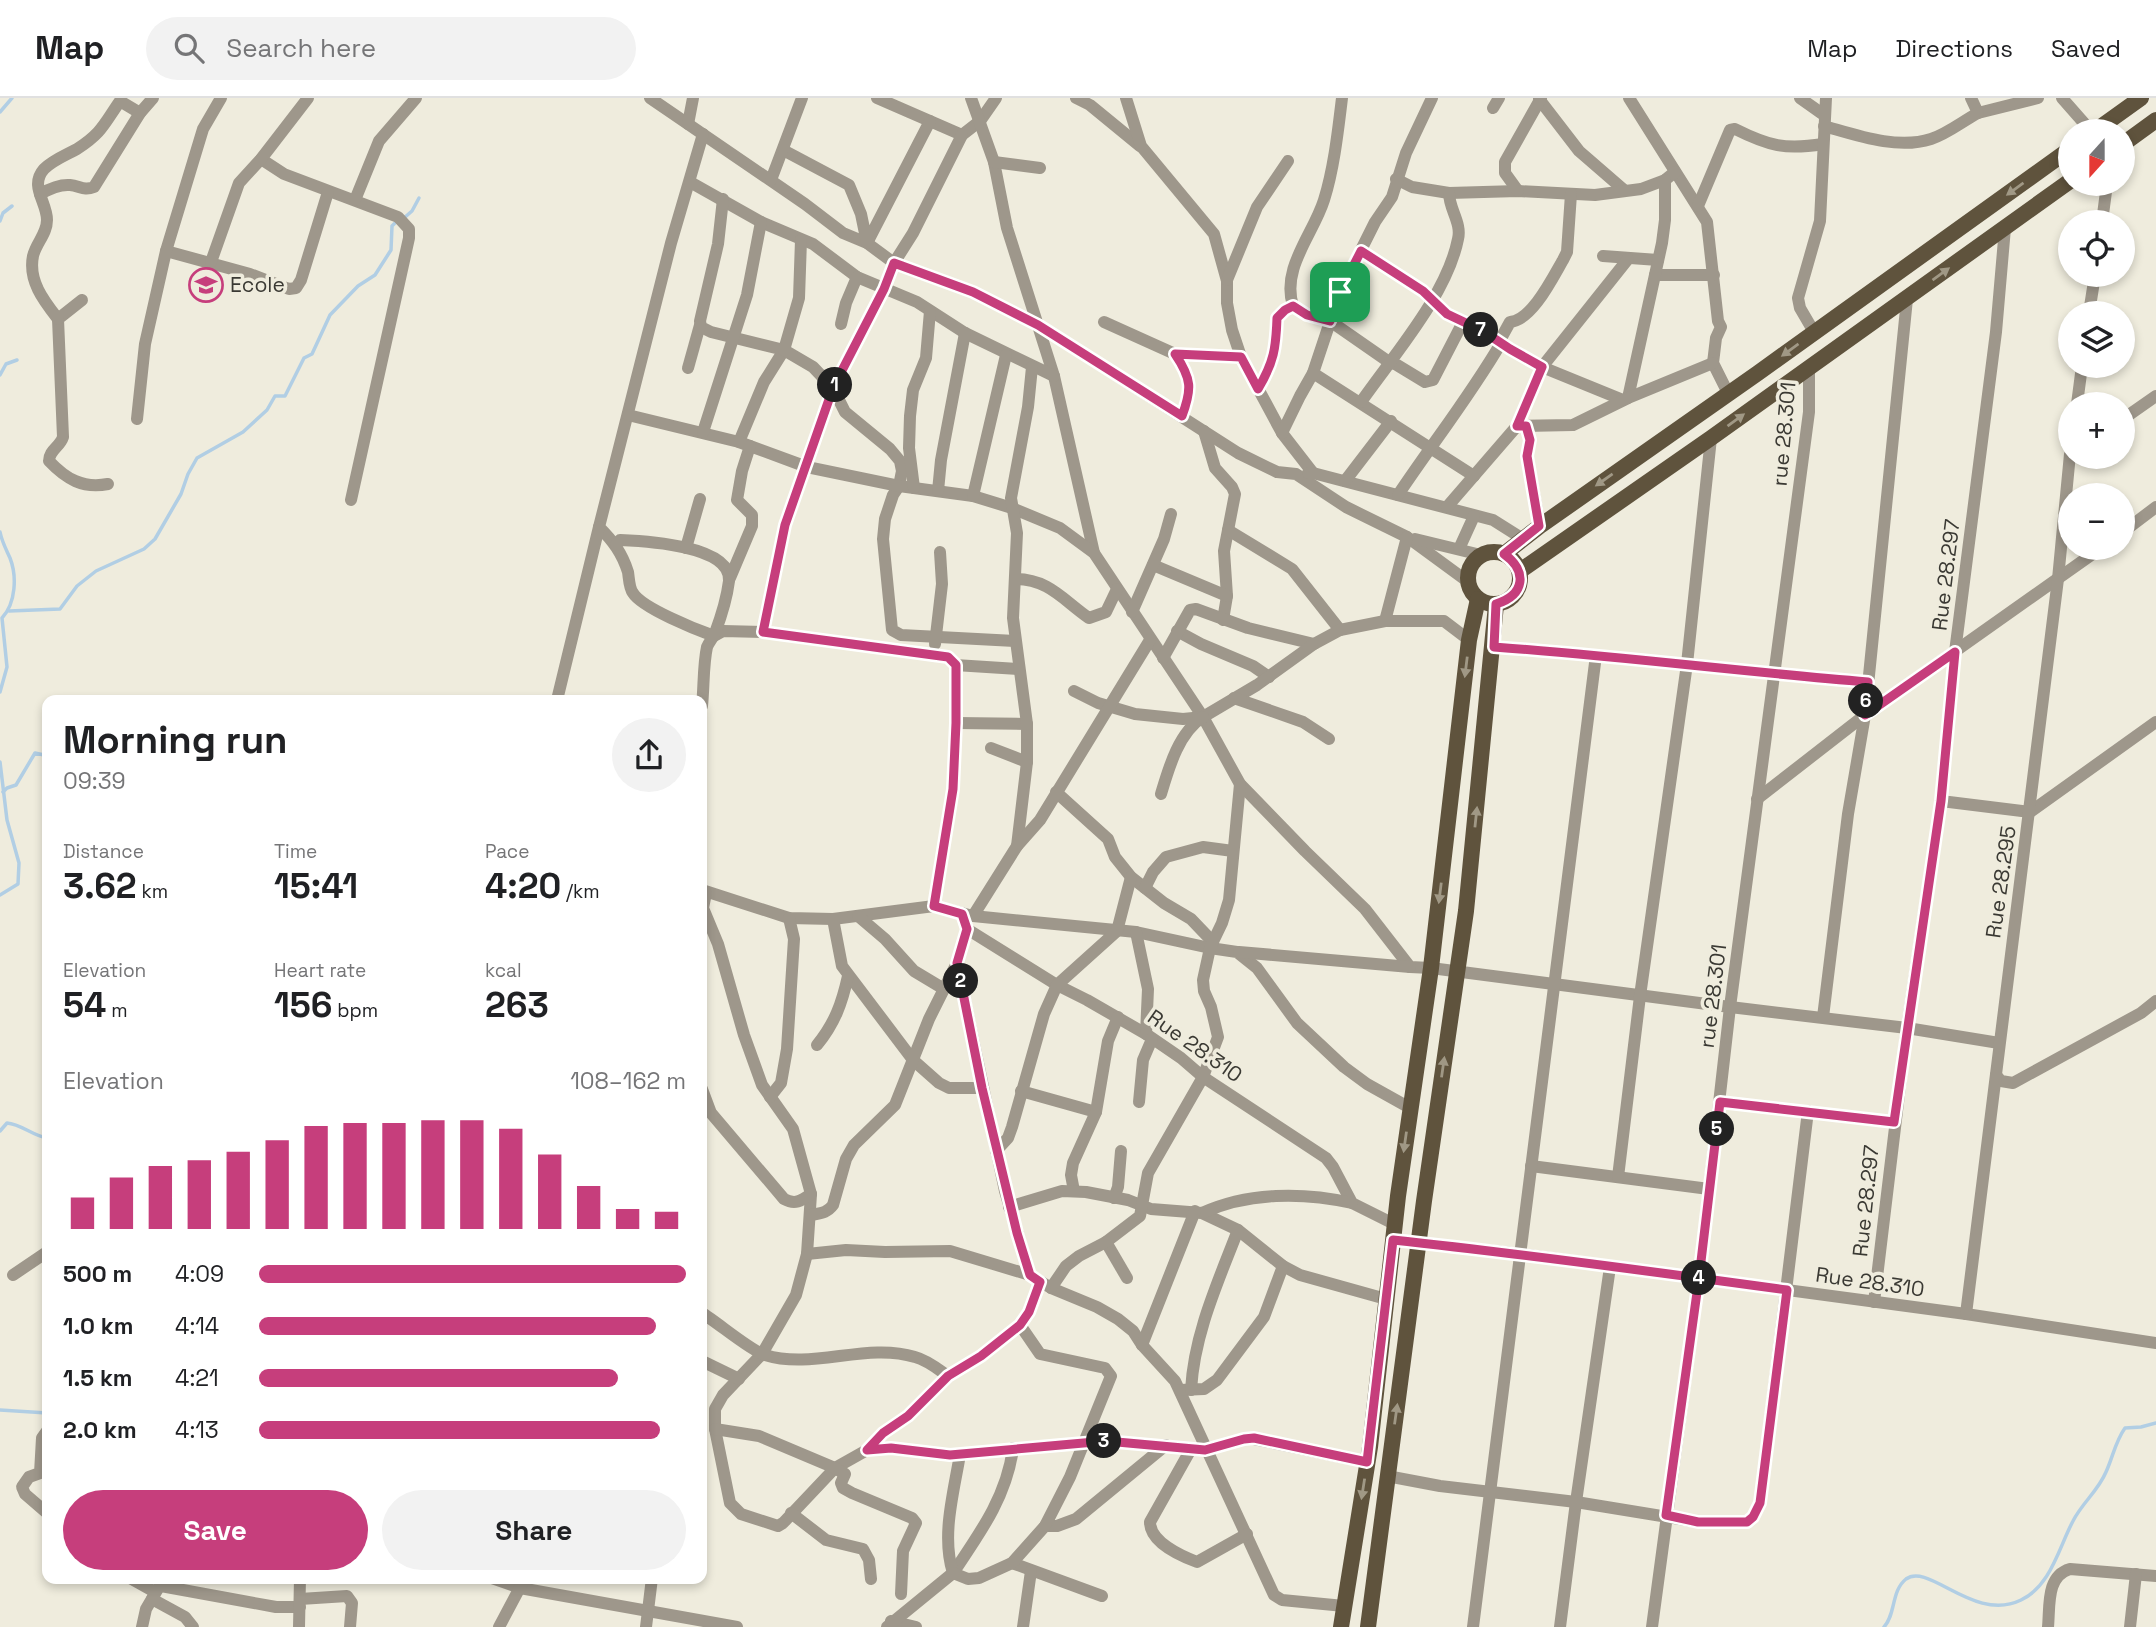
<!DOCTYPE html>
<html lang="en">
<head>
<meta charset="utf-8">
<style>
  :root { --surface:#fff; --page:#f2f2f2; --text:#202124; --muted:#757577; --line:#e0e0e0; --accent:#c63e7c }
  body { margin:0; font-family:"Space Grotesk",sans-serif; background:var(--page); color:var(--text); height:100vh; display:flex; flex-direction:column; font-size:26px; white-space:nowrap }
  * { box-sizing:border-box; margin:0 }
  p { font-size:23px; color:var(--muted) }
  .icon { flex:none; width:38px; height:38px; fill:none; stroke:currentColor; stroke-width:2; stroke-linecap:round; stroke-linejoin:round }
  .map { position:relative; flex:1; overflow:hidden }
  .panel { position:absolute; left:42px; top:597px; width:665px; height:889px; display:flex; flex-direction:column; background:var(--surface); border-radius:14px; box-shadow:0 4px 10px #0003 }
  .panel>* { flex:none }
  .needle { width:46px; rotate:201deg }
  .controls { position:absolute; left:2058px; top:21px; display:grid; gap:14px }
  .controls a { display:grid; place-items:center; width:77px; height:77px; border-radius:50%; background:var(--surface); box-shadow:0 4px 10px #0003; font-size:35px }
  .pin { position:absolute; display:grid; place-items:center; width:60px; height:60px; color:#fff; margin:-30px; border-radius:14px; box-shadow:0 4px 10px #0006 }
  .km { position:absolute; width:35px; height:35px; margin:-18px; border-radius:50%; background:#222; color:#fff; font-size:19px; line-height:35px; text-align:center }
  .round { display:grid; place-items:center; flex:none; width:74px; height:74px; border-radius:37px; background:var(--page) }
  .summary { display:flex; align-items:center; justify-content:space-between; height:119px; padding:0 21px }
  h1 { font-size:38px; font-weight:600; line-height:52px }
  .metrics { display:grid; grid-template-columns:repeat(3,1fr); gap:10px; height:119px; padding:7px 21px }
  .metrics div { display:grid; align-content:center }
  .metrics b { font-size:35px; font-weight:600 }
  .metrics small { font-size:19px; font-weight:400 }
  .metrics p { font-size:19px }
  .chart { height:196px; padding:14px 21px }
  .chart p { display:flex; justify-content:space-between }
  .chart svg { width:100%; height:126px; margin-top:7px; stroke:var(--accent); stroke-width:6 }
  .primary-button { display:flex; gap:14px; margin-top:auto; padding:14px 21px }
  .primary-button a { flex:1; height:80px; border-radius:42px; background:var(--accent); color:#fff; font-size:28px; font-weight:600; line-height:80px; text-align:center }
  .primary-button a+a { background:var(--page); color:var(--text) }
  ul { padding:0 21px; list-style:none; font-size:23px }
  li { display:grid; grid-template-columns:112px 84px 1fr; align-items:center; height:52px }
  li i { height:18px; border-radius:9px; background:var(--accent) }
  header { display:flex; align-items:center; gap:42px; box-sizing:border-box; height:98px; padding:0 35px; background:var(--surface); border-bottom:2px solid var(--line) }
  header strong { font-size:33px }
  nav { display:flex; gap:38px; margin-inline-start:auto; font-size:24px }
  .search { width:490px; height:63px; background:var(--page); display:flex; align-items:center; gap:18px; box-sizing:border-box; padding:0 24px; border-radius:38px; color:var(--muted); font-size:26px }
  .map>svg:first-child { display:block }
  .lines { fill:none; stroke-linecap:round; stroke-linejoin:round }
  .stream { stroke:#b1cee4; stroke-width:3.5 }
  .minor { stroke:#9e978b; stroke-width:12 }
  .major { stroke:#5f533d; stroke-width:16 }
  .oneway { fill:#a09885 }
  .route-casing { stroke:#fff; stroke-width:14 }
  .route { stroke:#c63e7c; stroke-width:9 }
  .labels { text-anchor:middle; stroke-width:7; stroke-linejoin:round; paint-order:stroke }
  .poi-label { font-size:21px; fill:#3a3933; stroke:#efecdd; text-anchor:start }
  .street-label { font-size:21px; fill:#3a3933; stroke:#efecdd }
</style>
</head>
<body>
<header>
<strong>Map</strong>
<div class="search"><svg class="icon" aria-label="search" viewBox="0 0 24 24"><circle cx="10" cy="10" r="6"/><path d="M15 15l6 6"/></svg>Search here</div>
<nav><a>Map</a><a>Directions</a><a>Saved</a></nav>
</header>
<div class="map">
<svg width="2156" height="1529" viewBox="0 0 2156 1529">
  <rect width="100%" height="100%" fill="#efecdd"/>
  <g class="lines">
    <g class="stream">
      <path d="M0 14 12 0"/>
      <path d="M404 120 412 113 419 100"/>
      <path d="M0 123 3 115 12 108"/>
      <path d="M0 277 6 266 17 262"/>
      <path d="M0 434C2 444 6 451 10 460 17 478 16 505 2 520L7 569 0 594"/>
      <path d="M9 513 60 511 77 488 96 473 144 451 155 441 181 396 188 376 197 360 243 334 267 312 275 298H285L304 260 312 256 330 217 358 188 375 177 391 152 392 128 397 123"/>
      <path d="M0 664 7 722 19 765 18 786 0 797"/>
      <path d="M3 694 7 690 16 687 35 655 44 657 47 653"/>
      <path d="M0 1033 7 1025C21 1026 33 1038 47 1040"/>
      <path d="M0 1312 47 1315"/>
      <path d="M1884 1529C1896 1516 1891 1493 1906 1481 1929 1464 1974 1525 2021 1502 2051 1488 2059 1449 2073 1423 2082 1405 2098 1393 2106 1374 2113 1359 2115 1344 2125 1330L2141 1329 2156 1325"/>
    </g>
    <g class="minor">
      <path d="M650 0 805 106 843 135 867 145 894 165 973 194 1038 227 1238 355 1277 374 1296 376 1346 409 1407 439 1467 483"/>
      <path d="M877 0 962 37 980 23 996 0"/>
      <path d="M971 0 994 64 1007 130 1054 278 1094 455"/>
      <path d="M1076 0 1090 7 1140 48"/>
      <path d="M1126 0 1141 48 1214 136 1227 183V205L1232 232 1241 259 1282 335 1313 375"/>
      <path d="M1342 0C1338 33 1334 70 1324 102 1313 137 1281 170 1293 208L1307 217 1330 223 1389 264 1397 267 1425 284 1433 282 1463 224"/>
      <path d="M1629 0 1707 124 1718 223 1721 229 1716 240 1713 265 1728 295"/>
      <path d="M1800 0 1824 17"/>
      <path d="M1971 0 1978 15 2038 0"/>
      <path d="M2062 0 2091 33"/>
      <path d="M1539 1 1579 53 1624 92"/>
      <path d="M1493 10 1499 0"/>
      <path d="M688 26 693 0"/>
      <path d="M1824 28C1856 37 1897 52 1931 41 1947 36 1963 23 1978 15"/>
      <path d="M703 36 671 145 599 429C613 443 622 455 628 474 629 480 629 490 633 495 642 510 697 532 714 538L723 533 763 534"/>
      <path d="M783 52 849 87 861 116 867 145 930 23"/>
      <path d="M261 61 284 76 398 119 409 131V140L351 402"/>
      <path d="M994 64 1040 70"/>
      <path d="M1396 81 1412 89 1449 95 1518 93 1595 97 1641 91 1665 82 1675 74"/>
      <path d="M771 82 802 0"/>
      <path d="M690 84 761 124 813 146 857 179 917 204 965 235 1054 278"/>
      <path d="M1518 93 1505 75V64L1541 0"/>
      <path d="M40 96C49 91 60 86 70 87 80 88 84 93 94 89L140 15 153 0"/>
      <path d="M723 101 718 146 700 223 701 229 711 234 784 252 764 284 739 344"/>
      <path d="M355 102 379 43 416 0"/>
      <path d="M1698 108 1730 32 1735 31C1769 48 1785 52 1823 46"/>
      <path d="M2102 124 2107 86"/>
      <path d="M801 142 799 200 784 252 813 269 833 290 845 314 890 351 900 363 902 373 899 388 893 397 885 421 883 441 892 532 901 537 1015 543"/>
      <path d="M166 153 250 176 289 191 296 190 301 182 328 94"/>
      <path d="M1361 153 1423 193 1447 216 1483 233 1510 251 1542 269 1623 302"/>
      <path d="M1603 158 1658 162"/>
      <path d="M211 164 239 85 261 61 308 0"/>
      <path d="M1655 177H1714"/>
      <path d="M1227 182 1257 109 1288 63"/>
      <path d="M82 202 58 221 63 339C60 349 49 352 49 363 66 381 83 391 108 386"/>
      <path d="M2089 215 2095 177"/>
      <path d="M58 221C44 203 28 183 33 158 36 145 47 136 47 122 47 104 29 88 44 71 53 62 66 57 77 51 102 35 104 26 120 3L140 15"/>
      <path d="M1104 224 1175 256C1192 281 1192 291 1182 318"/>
      <path d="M841 226 846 205 857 179"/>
      <path d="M1814 234 1800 210 1798 200 1820 123 1826 0"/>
      <path d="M1499 244 1510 224C1532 222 1552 181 1563 162L1567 154 1571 96"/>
      <path d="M1175 256 1241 259"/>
      <path d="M688 270 700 227"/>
      <path d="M1313 275 1474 378"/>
      <path d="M1258 291C1274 264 1276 250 1277 220L1285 212 1293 208"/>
      <path d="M1628 300 1662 145 1665 122V82"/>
      <path d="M1361 304C1393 258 1447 197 1458 141 1462 125 1449 111 1449 95"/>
      <path d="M2077 306 2082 268"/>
      <path d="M628 317 739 344 807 369 899 388 973 398 1012 410 1060 430 1094 455 1203 619 1240 686 1305 753 1365 811 1410 869 1431 870 1730 909 1907 930 1999 945"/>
      <path d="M137 321 145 246 166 153 203 31 221 0"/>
      <path d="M2123 321 2156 298"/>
      <path d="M1517 328 1573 327 1628 300 1713 265"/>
      <path d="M1526 328 1530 342 1527 358 1540 428"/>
      <path d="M1204 333 1215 370 1232 389 1235 396 1224 453 1227 498 1223 522"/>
      <path d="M703 334 747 197 761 124"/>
      <path d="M1282 335 1300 298 1313 275 1340 194 1375 124 1392 99 1406 55 1432 0"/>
      <path d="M1308 375H1313L1493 422 1523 441"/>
      <path d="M1345 383 1391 323"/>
      <path d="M914 390 909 350 910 318 913 292 926 260 930 213"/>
      <path d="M938 393 941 362 965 235"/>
      <path d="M1398 397C1432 346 1470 298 1501 245"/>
      <path d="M973 398 1006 257"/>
      <path d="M1447 409 1517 328 1542 269 1628 161"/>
      <path d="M1228 432 1292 471 1340 532"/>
      <path d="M2123 434 2156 409"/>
      <path d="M1415 441 1481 457"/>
      <path d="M616 447 620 442C643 443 732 447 729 483 727 499 721 519 715 535 713 540 709 544 707 549 703 567 704 590 702 608"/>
      <path d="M686 450 700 401"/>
      <path d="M1459 451 1474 418"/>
      <path d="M1153 467 1227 498"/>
      <path d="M730 480 752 428V417L737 402 742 373 750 348"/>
      <path d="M1015 481C1049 481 1063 502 1089 520L1106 514 1117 491"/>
      <path d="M1132 514 1164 441 1171 416"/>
      <path d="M1385 523 1407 439"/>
      <path d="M1177 533 1201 546 1253 568 1269 579"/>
      <path d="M935 546 942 486 940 454"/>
      <path d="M1494 549C1619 558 1743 574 1868 584"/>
      <path d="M1163 560 1190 512 1196 511 1248 530 1314 546"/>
      <path d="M955 567 1019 571"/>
      <path d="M1074 593 1098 605 1135 616 1183 621 1203 619 1257 587 1314 546 1340 532 1385 523H1444L1469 542"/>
      <path d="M1234 600 1303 624 1329 641"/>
      <path d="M557 602 599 429"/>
      <path d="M956 625 1027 626"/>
      <path d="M991 650 1027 664"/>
      <path d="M1056 694 1108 741 1115 759 1131 779 1164 805 1191 821 1213 844"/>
      <path d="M1161 696C1169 669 1179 634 1203 619"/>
      <path d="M1757 701 1865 617 2101 450"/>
      <path d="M1941 703 2030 714 2156 624"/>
      <path d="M1017 748 1027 664V626L1013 520 1017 435 1011 400 1028 309 1032 269"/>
      <path d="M1145 790 1153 774 1166 759 1203 749 1233 753"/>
      <path d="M702 792 789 820 833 821 934 808 973 818 1136 834 1210 850 1237 854 1257 870 1297 925 1344 969 1367 986 1410 1010"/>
      <path d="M706 795 703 810 718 846 744 937 762 987 793 1031 811 1096 807 1156 796 1197 762 1256 723 1297 715 1311V1331L730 1405 741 1416 778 1428 783 1425 835 1370 867 1352 891 1350 950 1357 1106 1343 1205 1352 1244 1341H1254L1367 1364"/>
      <path d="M934 808 953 691 956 625 955 567C951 558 943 558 934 557L763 534 785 427 833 290 884 191 894 165 913 135 962 37"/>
      <path d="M962 815 967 831 1057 887 1087 902 1146 936 1181 960 1203 979 1326 1060 1333 1069 1352 1105 1394 1126"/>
      <path d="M858 818 885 841 914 873 944 891"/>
      <path d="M973 818 1017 748 1040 722 1150 542"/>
      <path d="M833 821 842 868 913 962 939 985 949 990H982"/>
      <path d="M1136 834 1148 891 1146 936"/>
      <path d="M1239 854 1410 869"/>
      <path d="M957 865 1005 1093 1030 1177 1051 1190 1097 1209 1118 1221 1133 1233 1142 1247 1175 1283 1274 1497 1282 1502 1344 1508"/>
      <path d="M1823 919 1848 716 1865 617 1907 201"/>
      <path d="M817 947C835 925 842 905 848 878"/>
      <path d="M1996 977 2001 983 2013 985 2141 915 2156 903"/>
      <path d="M702 991 711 1015 784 1101C795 1107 801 1103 811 1096"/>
      <path d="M1021 993 1096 1014"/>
      <path d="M770 999 781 985 787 951 794 841 789 820"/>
      <path d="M1139 1004 1143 962 1152 941"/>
      <path d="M1720 1004 1894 1024"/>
      <path d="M996 1053 1008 1040 1012 1029 1044 916 1057 887 1117 833 1131 779"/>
      <path d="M1531 1068 1709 1091"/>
      <path d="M1618 1079 1640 898 1687 566 1711 340"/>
      <path d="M1074 1093 1071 1077 1073 1065 1096 1014 1108 943 1118 919"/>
      <path d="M1114 1100 1118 1089 1121 1053"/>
      <path d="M1009 1109 1062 1093 1086 1094 1128 1102 1151 1111 1202 1115 1238 1132 1283 1168 1300 1177 1386 1201"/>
      <path d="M1202 1115C1248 1094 1303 1094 1352 1105"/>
      <path d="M811 1117C821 1115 827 1115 833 1107L846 1061 854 1047 895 1007 929 921 957 865 967 831"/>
      <path d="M1393 1142 1520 1156 1966 1216 2156 1245"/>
      <path d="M1106 1144 1127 1180"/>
      <path d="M807 1156 846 1152 885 1154 950 1153 1030 1177"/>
      <path d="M13 1177 47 1154"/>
      <path d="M1051 1190 1066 1168 1079 1158 1106 1144 1140 1118 1148 1075 1203 979 1218 939 1211 909 1204 893 1203 882 1210 850 1222 825 1229 802 1240 686"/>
      <path d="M1874 1204 1907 930 1941 703 1955 554 1996 234 2005 130"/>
      <path d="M702 1215C717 1224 751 1253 765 1257 813 1272 866 1244 915 1259 927 1262 938 1271 948 1278"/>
      <path d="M1966 1216 2058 481 2070 356"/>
      <path d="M1142 1247 1195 1113"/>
      <path d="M702 1263 739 1281"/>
      <path d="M1180 1292 1204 1291 1217 1282 1264 1219 1283 1168"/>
      <path d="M1191 1292C1194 1236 1218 1184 1238 1132"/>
      <path d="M715 1331 759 1338 835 1370 845 1376 841 1385 843 1390 852 1395 912 1420 916 1425 903 1453 901 1496"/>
      <path d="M47 1333 42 1340 40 1375 29 1379 22 1389 25 1396 47 1415"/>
      <path d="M1191 1351 1150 1424C1150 1444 1181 1458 1197 1464L1247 1436"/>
      <path d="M867 1352 883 1335 908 1318 948 1278 981 1258 1020 1227 1029 1214 1040 1184"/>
      <path d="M1387 1378 1440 1388 1576 1404 1698 1424H1747L1753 1419 1760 1405 1808 1013"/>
      <path d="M791 1415 826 1442 863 1451 869 1462 871 1481"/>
      <path d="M1045 1428H1057L1076 1421 1166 1347"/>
      <path d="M1012 1465 1102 1498"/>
      <path d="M953 1475C980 1435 1007 1398 1013 1350"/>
      <path d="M953 1475C941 1437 954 1394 960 1356"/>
      <path d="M130 1480 155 1494"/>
      <path d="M492 1480 520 1490 737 1529"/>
      <path d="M161 1488 276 1509H300"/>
      <path d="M152 1501 185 1519 193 1529"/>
      <path d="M300 1501 347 1498 352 1505 350 1529"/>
      <path d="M891 1523 916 1529"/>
      <path d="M142 1529 146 1511 163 1482"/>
      <path d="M299 1529 300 1480"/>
      <path d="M499 1529 525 1480"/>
      <path d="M646 1529 652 1480"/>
      <path d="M887 1529 953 1475 968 1481 979 1480 1012 1465 1045 1428 1070 1379 1111 1278 1105 1270 1040 1256 1020 1227"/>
      <path d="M1023 1529 1031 1473"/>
      <path d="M1473 1529 1596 557"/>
      <path d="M1560 1529 1576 1404 1610 1169"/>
      <path d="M1652 1529 1699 1180 1730 909 1809 314V271"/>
      <path d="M2048 1529C2050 1508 2046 1478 2070 1471L2156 1478"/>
      <path d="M2130 1529 2136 1476"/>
    </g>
    <g class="major">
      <path d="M2095 33 2141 0"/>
      <path d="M2123 46 2156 22"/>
      <circle cx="1494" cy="480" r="26"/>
      <path d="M1504 456 1540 428 1758 275 2070 51"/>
      <path d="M1520 473 1711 340 2070 83"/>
      <path d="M1341 1529 1370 1349 1398 1098 1431 870 1469 542 1478 501"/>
      <path d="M1368 1529 1424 1103 1466 813 1496 507"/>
    </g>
  </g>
  <defs><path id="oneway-solid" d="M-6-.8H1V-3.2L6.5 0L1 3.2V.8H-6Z" transform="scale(1.75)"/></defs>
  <g class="oneway">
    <use href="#oneway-solid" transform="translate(2015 91) rotate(144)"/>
    <use href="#oneway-solid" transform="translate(1941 176) rotate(-36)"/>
    <use href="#oneway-solid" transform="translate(1790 252) rotate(144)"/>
    <use href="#oneway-solid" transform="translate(1736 322) rotate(-36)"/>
    <use href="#oneway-solid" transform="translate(1604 382) rotate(145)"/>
    <use href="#oneway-solid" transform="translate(1466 569) rotate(97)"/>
    <use href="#oneway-solid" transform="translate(1476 719) rotate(-84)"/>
    <use href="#oneway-solid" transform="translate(1440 795) rotate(97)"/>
    <use href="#oneway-solid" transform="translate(1443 969) rotate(-82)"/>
    <use href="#oneway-solid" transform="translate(1405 1044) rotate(98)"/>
    <use href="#oneway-solid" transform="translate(1396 1316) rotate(-82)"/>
    <use href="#oneway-solid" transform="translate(1363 1391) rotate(99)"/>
  </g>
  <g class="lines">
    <g class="route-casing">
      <path id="route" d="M1340 194 1330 223 1307 217 1293 208 1285 212 1277 220C1276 250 1274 264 1258 291L1241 259 1175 256C1192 281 1192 291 1182 318L1038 227 973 194 894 165 884 191 833 290 785 427 763 534 948 559 956 567V625L953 691 934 808 962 816 967 831 957 865 982 990 1017 1135 1030 1177 1040 1184 1029 1214 1020 1227 981 1258 948 1278 908 1318 883 1335 867 1352 891 1350 950 1357 1106 1343 1205 1352 1244 1341 1254 1340 1367 1364 1393 1142C1524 1156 1656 1174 1787 1192L1760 1405 1753 1419 1747 1424H1698L1666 1417 1699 1180 1720 1004 1894 1024 1941 703 1955 554 1865 617 1868 584C1743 574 1619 558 1494 549L1496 506C1525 497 1528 473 1504 456L1539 428 1527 358 1530 342 1526 328H1517L1542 269 1510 251 1483 233 1447 216 1423 193 1361 153 1340 194"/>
    </g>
    <use href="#route" class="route"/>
  </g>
  <defs>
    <g id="school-ring" transform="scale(1.75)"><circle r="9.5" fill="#efecdd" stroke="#c63e7c" stroke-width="1.5"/><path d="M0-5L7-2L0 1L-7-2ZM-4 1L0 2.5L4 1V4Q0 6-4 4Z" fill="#c63e7c"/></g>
  </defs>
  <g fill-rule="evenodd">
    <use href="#school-ring" x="206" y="187"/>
  </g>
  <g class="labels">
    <g class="poi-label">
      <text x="230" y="194">Ecole</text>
    </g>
    <g class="street-label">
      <text transform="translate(1784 336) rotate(-85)" y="7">rue 28.301</text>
      <text transform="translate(1946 477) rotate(-83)" y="7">Rue 28.297</text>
      <text transform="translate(2001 784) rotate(-82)" y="7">Rue 28.295</text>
      <text transform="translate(1713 898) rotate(-83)" y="7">rue 28.301</text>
      <text transform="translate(1195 948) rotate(35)" y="7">Rue 28.310</text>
      <text transform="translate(1866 1103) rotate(-84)" y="7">Rue 28.297</text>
      <text transform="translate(1870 1184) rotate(8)" y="7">Rue 28.310</text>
    </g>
  </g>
</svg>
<div class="controls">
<a><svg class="needle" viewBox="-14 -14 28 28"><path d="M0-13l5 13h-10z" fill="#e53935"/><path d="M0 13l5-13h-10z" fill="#757577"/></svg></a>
<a><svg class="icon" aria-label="locate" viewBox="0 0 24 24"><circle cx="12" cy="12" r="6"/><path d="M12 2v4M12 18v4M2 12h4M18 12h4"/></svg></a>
<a><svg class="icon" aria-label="layers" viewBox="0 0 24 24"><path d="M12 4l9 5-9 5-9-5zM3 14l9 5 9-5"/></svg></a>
<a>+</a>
<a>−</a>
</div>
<div class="pin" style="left:1340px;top:194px;background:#1e9e55"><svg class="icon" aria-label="arrive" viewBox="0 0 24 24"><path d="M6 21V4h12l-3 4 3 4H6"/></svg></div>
<b class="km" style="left:835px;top:287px">1</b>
<b class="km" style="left:961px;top:883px">2</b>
<b class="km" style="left:1104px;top:1343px">3</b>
<b class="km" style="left:1699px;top:1180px">4</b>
<b class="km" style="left:1717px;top:1031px">5</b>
<b class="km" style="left:1866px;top:603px">6</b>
<b class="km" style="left:1481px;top:232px">7</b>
<section class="panel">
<div class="summary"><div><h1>Morning run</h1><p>09:39</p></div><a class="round"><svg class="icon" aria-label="share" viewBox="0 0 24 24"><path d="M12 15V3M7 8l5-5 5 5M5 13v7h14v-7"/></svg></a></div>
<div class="metrics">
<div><p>Distance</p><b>3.62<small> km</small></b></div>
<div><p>Time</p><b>15:41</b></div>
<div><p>Pace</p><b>4:20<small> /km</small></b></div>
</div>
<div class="metrics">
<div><p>Elevation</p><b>54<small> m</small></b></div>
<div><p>Heart rate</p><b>156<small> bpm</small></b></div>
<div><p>kcal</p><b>263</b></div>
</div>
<div class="chart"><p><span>Elevation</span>108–162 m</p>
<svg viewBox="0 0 160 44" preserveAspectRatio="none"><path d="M5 44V33M15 44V26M25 44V22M35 44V20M45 44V17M55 44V13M65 44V8M75 44V7M85 44V7M95 44V6M105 44V6M115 44V9M125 44V18M135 44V29M145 44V37M155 44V38"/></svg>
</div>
<ul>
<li><b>500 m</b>4:09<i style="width:100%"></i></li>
<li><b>1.0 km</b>4:14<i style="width:93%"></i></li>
<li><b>1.5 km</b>4:21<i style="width:84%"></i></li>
<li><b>2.0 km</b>4:13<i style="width:94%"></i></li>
</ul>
<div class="primary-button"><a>Save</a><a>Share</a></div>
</section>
</div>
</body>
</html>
